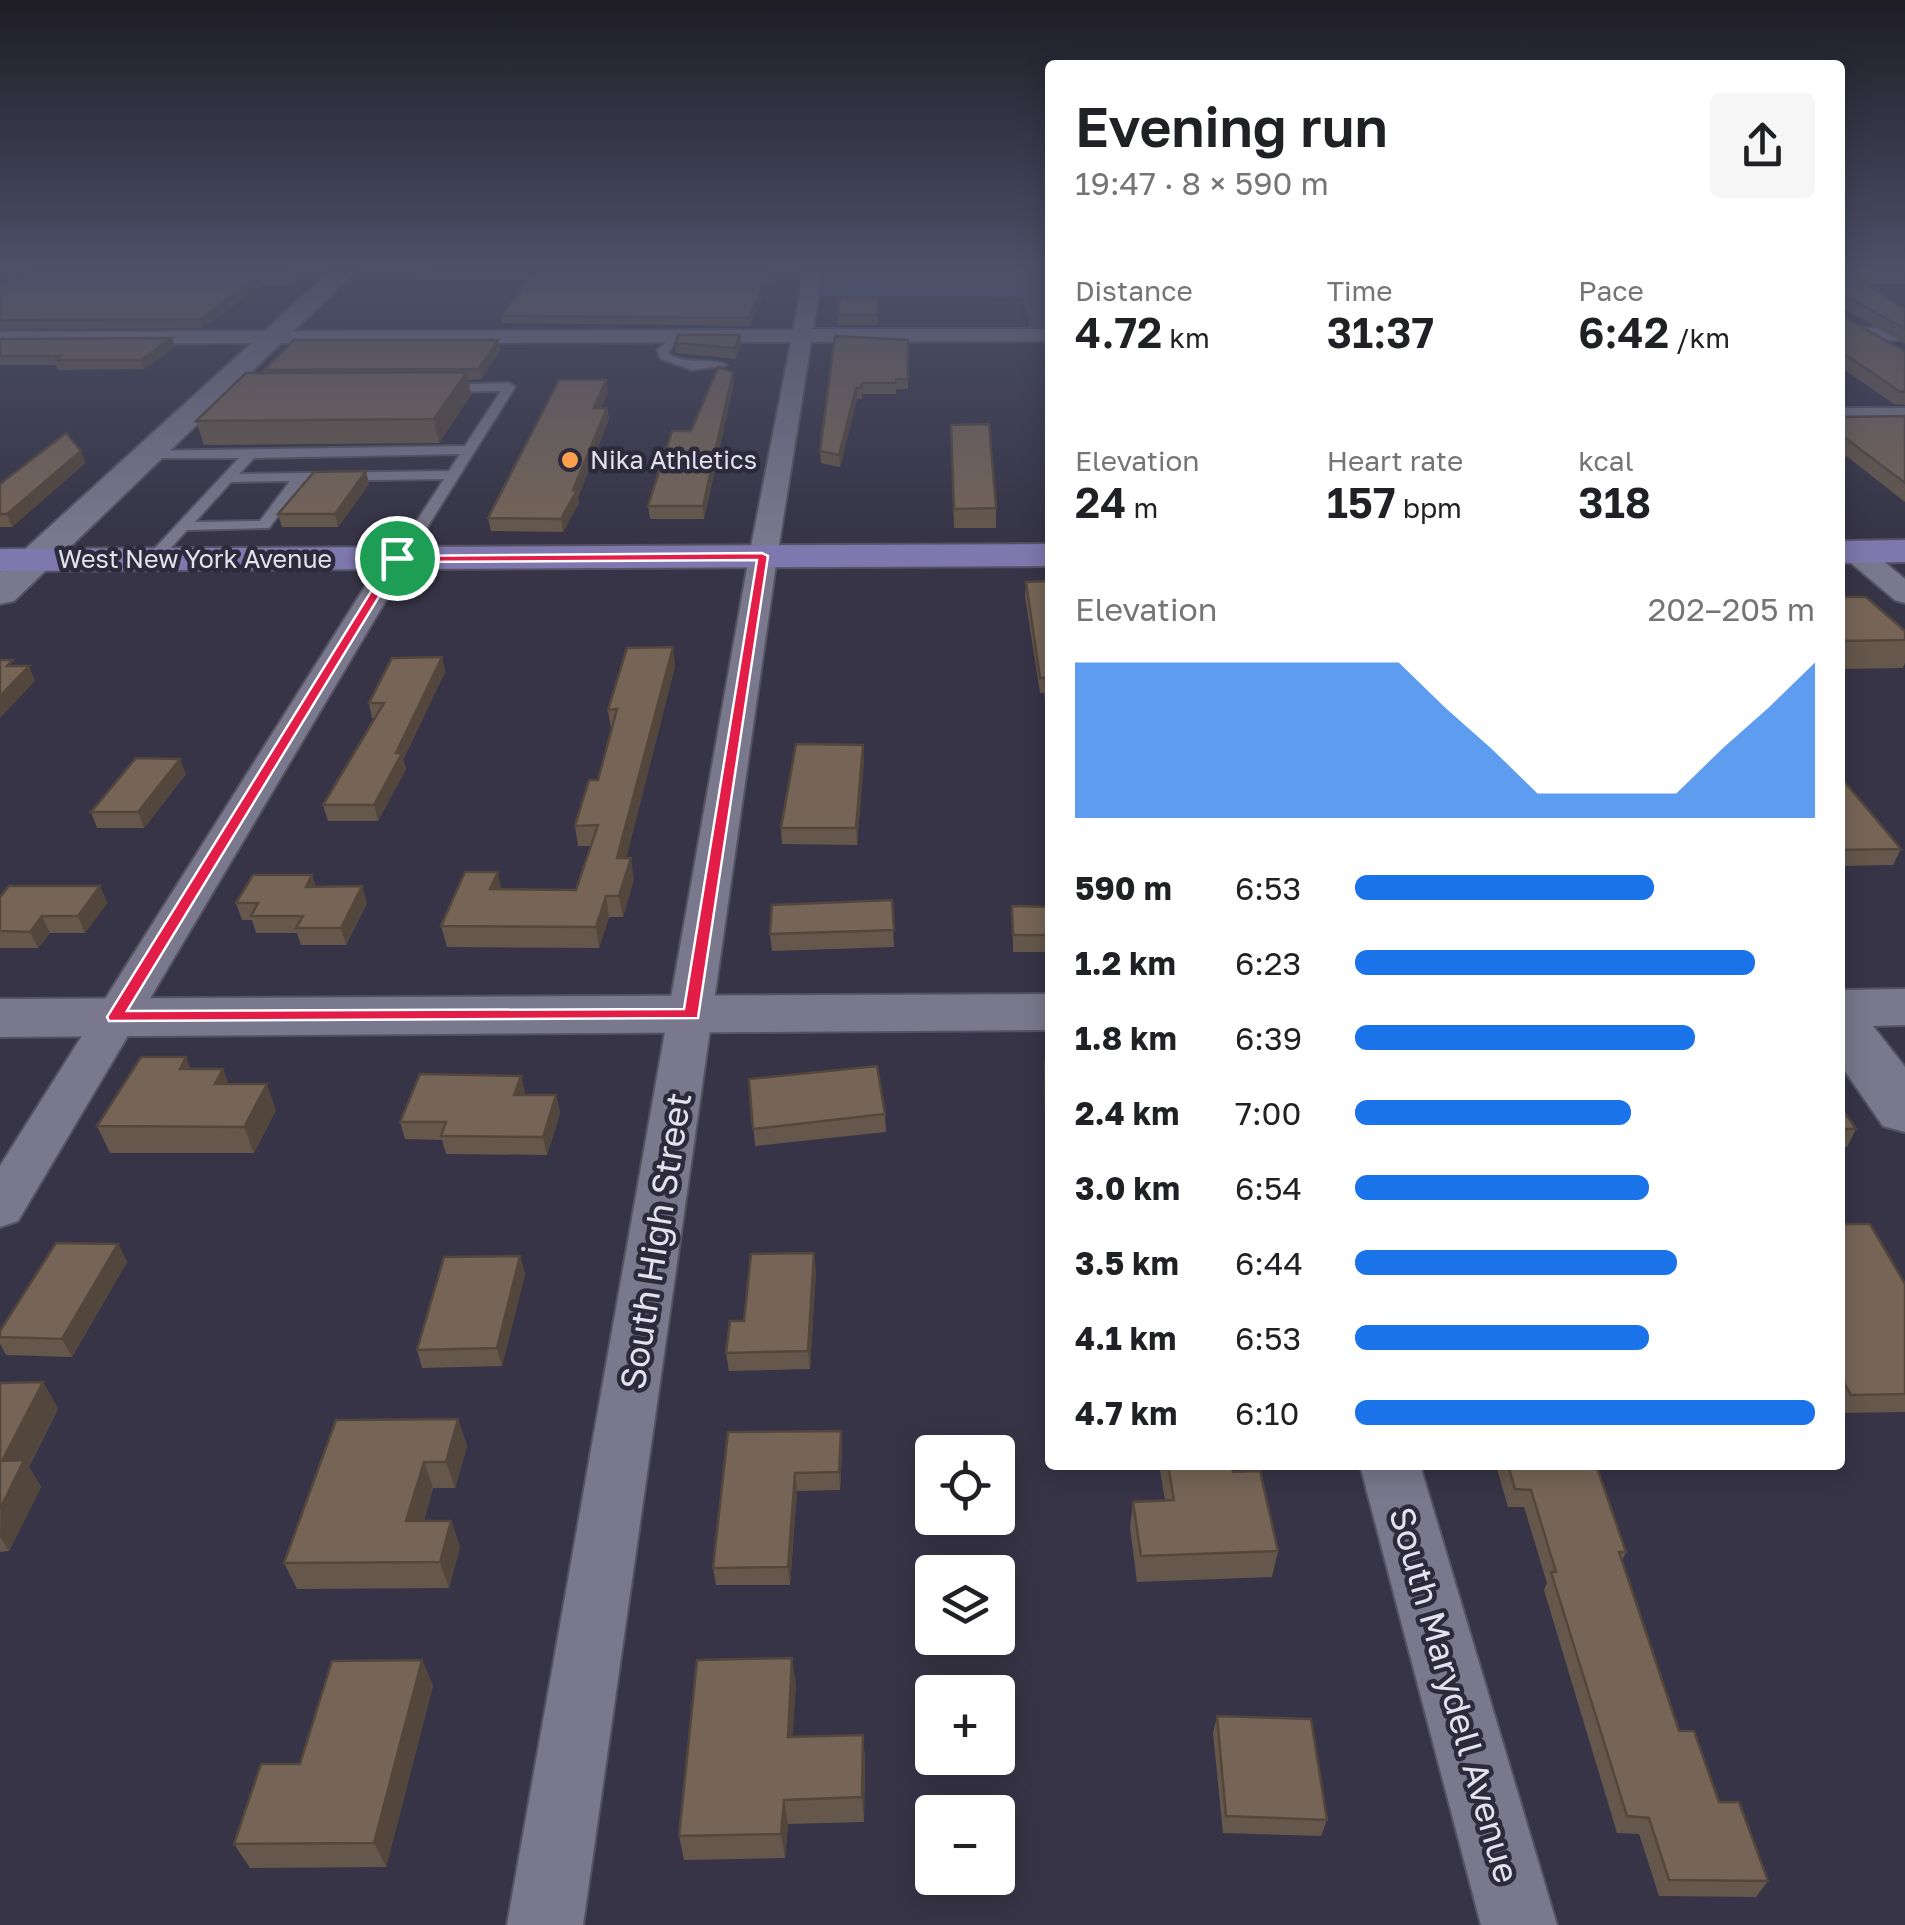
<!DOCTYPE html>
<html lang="en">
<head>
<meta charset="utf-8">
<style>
  :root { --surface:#fff; --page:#f6f6f6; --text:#202124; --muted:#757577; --accent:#1a73e8 }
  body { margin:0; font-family:"Golos Text",sans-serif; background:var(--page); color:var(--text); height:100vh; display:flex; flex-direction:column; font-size:38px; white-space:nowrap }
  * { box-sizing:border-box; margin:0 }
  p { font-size:32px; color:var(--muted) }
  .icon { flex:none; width:55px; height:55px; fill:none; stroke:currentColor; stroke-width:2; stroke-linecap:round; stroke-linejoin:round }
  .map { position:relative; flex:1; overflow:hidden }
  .details { position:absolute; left:1045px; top:60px; width:800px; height:1410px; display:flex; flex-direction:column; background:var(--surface); border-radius:10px; box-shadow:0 5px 25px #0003 }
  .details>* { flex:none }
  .tools { position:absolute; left:915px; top:1435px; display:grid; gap:20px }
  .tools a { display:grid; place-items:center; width:100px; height:100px; border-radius:10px; background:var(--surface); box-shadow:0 5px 25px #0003; font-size:50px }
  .pin { position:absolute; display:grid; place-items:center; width:85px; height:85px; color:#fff; margin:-42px; border:5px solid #fff; border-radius:50%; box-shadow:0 2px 10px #0007 }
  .round { display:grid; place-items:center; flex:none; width:105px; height:105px; border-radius:10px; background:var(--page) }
  .head { display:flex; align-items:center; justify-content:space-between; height:170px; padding:0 30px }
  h1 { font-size:55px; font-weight:600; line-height:75px }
  .stats { display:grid; grid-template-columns:repeat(3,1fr); gap:15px; height:170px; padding:10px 30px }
  .stats div { display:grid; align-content:center }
  .stats b { font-size:42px; font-weight:600 }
  .stats small { font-size:28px; font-weight:400 }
  .stats p { font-size:28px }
  .chart { height:280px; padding:20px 30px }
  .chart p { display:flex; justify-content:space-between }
  .chart svg { width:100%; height:180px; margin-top:10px; fill:var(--accent); opacity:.7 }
  ul { padding:0 30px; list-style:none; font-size:32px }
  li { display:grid; grid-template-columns:160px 120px 1fr; align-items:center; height:75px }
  li i { height:25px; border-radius:12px; background:var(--accent) }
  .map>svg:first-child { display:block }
  .green { fill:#4f4977 }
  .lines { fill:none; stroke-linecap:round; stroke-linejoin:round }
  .service-casing { stroke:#555362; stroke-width:4 }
  .minor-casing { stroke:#555362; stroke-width:4 }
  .tertiary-casing { stroke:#555362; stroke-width:4 }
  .primary-casing { stroke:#555362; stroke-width:4 }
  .service { fill:#79788c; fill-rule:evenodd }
  .minor { fill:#79788c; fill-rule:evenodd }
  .tertiary { fill:#79788c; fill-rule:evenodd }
  .primary { fill:#7f78ae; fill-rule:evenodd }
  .wall { fill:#65574b }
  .shaded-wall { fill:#53473d }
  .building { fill:#766557; stroke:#53473d; stroke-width:2.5 }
  .route { fill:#e11d48; stroke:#fff; stroke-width:2.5; fill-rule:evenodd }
  .poi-dot { fill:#f99f4d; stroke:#2c2a3b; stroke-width:4 }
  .labels { text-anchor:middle; stroke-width:9; stroke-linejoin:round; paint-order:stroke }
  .far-poi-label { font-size:25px; fill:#e2e1ed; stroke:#2c2a3b; text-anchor:start }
  .far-street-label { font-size:25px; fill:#e2e1ed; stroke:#2c2a3b }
  .near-street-label { font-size:35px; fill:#e2e1ed; stroke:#2c2a3b }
</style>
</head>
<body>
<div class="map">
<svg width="1905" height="1925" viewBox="0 0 1905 1925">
  <rect width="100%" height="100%" fill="#363446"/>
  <path class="green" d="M814 268H1050V335L1031 336 1023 297 809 296Z"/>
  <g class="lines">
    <g class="service-casing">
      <g id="service">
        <path d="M675 333 680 336 669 351 670 355C689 365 710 357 727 365L692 370 661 359 657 351Z"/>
        <path d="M509 383 515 387 406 561 393 558 444 479 304 481 269 528 187 530 157 563 144 560 239 458H147L142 457V451L465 446 501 391 441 392 437 391V385ZM460 454 449 471 239 474 254 458ZM290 481 260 521 195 522 231 482Z"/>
      </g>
    </g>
    <g class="minor-casing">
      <g id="minor">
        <path d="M805 268H823L813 329H1050V341L811 342 777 557 583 1925H507L749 557 791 342 0 344V332L793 330Z"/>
        <rect x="1840" y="328" width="65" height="12"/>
        <rect x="1840" y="408" width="65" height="14"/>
        <path d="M1855 544 1865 546 1905 579V603L1895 600 1845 558 1841 552 1845 546Z"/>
        <path d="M397 549 407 552 411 558 18 1221 0 1227V1166L383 558 387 552Z"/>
        <path d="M1360 1465H1420L1557 1925H1481Z"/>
      </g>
    </g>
    <g class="tertiary-casing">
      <g id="tertiary">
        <path d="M334 268H359L14 601 0 604V572Z"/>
        <path d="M1905 989V1025L1873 1026 1905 1067V1132L1883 1126 1840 1064V990Z"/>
        <path d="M1050 994V1030L0 1037V999Z"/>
      </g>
    </g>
    <g class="primary-casing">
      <g id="primary">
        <path d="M1905 540V562L1840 563V541Z"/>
        <path d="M1050 544V566L0 571V549Z"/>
      </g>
    </g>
    <use href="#service" class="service"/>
    <use href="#minor" class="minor"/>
    <use href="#tertiary" class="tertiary"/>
    <use href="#primary" class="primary"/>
  </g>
  <g class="wall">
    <path d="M306 268 287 285H262L202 328 0 329V285Z"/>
    <path d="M1840 268H1905V284H1866L1905 309V344L1842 308 1840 309V314L1905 352V405L1894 404 1840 367Z"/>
    <path d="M421 273 772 276 750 326 502 323 501 316 527 280H422Z"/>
    <path d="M878 299V325H838V315Z"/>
    <path d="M835 336 908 340V389H896V394H862V399H857L840 467 821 463 820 451Z"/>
    <path d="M172 338 175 347 144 369 58 370 56 365H0V339Z"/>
    <path d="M498 340 500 351 481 379 468 380 471 395 439 443 204 445 196 421 265 373 264 370Z"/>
    <path d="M675 343 741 346 736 359 676 353Z"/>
    <path d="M734 383 704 519H650L648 506 691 431Z"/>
    <path d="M608 392 601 408H607L609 419 578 497 579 503 563 532 491 531 488 518Z"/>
    <path d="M1905 416V502L1840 451V417Z"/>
    <path d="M951 425 996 508V528H954Z"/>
    <path d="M81 451 85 463 12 527H0V484Z"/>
    <path d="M369 484 338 527H282L278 514Z"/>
    <path d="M1050 581V740L1044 693H1040L1025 596 1026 582Z"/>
    <path d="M1840 597 1905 631V663L1903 668 1840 669Z"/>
    <path d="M442 657 445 672 403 760 406 769 378 821H328L323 805 375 718H372L369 703Z"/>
    <path d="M675 666 626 858 634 879 623 917H609L599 948 447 947 441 926 501 889 576 890 591 846H578L575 826 598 780 611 729 608 710Z"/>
    <path d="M864 760 857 845 782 844 781 828Z"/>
    <path d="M186 774 144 828H97L91 812Z"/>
    <path d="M1840 781 1901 849 1893 865 1840 866Z"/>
    <path d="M100 886 107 903 85 933H50L38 948H0V897Z"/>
    <path d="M316 887 367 903 346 945H301L297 933H256L252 920H242L236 903Z"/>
    <path d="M1048 892H1050V952H1013L1012 906 1047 907Z"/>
    <path d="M892 900 894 947 772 951 770 934Z"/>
    <rect x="1045" y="1063" width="5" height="62"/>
    <path d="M191 1069 228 1084 276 1110 254 1153H110L97 1126Z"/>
    <path d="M521 1076 525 1095H556L560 1113 547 1155 446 1154 442 1140 405 1139 400 1122Z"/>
    <path d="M749 1079 885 1114 886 1132 755 1146Z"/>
    <path d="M1840 1106 1856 1129 1847 1147H1840Z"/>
    <path d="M1840 1224 1905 1284V1412L1841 1413 1840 1411Z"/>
    <path d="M118 1244 127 1262 72 1357 6 1355 0 1344V1331Z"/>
    <path d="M520 1256 525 1274 502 1366 422 1368 417 1350Z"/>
    <path d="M816 1270 810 1369 729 1371 726 1353 744 1321Z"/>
    <path d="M43 1382 58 1409 29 1467 41 1487 9 1551 0 1552V1383Z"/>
    <path d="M458 1419 467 1446 455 1488H433L424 1521H451L460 1547 449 1588 297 1589 284 1563Z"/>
    <path d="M841 1431 842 1449 840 1490 797 1491 790 1585H716L713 1568 728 1432Z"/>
    <path d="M1159 1465H1232L1233 1472 1278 1551 1272 1577 1137 1582 1130 1528 1133 1502 1165 1500Z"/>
    <path d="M1496 1465H1596L1626 1552 1622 1561 1679 1731 1719 1802 1768 1881 1756 1897 1659 1896 1639 1834 1617 1833 1544 1590 1547 1583 1524 1507H1508Z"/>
    <path d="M422 1660 433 1686 386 1867 250 1868 234 1844 300 1764Z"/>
    <path d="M796 1684 792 1737 863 1735 865 1760 864 1822 788 1824 785 1858 684 1860 679 1836Z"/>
    <path d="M1217 1716 1327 1820 1321 1836 1223 1833 1213 1733Z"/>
  </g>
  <g class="shaded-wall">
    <path d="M0 268H16L0 276Z"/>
    <path d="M295 268H306L287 285 285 277Z"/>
    <path d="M772 268H774L772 276 750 326 749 318Z"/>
    <path d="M260 277 262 285 202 328 200 319Z"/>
    <path d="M740 335 741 346 736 359 735 348Z"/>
    <path d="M172 338 175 347 144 369 141 360Z"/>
    <path d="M498 340 500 351 481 379 479 369Z"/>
    <path d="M467 372 471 395 439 443 434 419Z"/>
    <path d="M733 372 734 383 704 519 703 506Z"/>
    <path d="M606 380 608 392 595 419 594 408Z"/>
    <path d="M856 388 857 399 840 467 839 455Z"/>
    <path d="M607 408 609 419 578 497 579 503 563 532 561 519Z"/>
    <path d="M81 451 85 463 12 527 7 514Z"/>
    <path d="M366 471 369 484 338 527 335 514Z"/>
    <path d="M673 647 675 666 621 879 617 858Z"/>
    <path d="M442 657 445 672 403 760 406 769 378 821 374 805 396 753Z"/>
    <path d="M29 666 35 681 0 718V696Z"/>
    <path d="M863 745 864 760 857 845 856 828Z"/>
    <path d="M180 759 186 774 144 828 138 812Z"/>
    <path d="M631 858 634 879 623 917 619 896Z"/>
    <path d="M498 872 502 893 490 889Z"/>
    <path d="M312 875 318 891 306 887Z"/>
    <path d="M100 886 107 903 85 933 78 916Z"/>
    <path d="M362 886 367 903 346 945 341 928Z"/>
    <path d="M606 896 609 917 599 948 596 927Z"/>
    <path d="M42 916 50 933 38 948 30 932Z"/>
    <path d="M186 1057 197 1083 180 1069Z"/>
    <path d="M223 1069 233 1095 215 1084Z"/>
    <path d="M521 1076 525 1093 518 1112 514 1095Z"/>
    <path d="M267 1084 276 1110 254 1153 244 1127Z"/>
    <path d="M556 1095 560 1113 547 1155 543 1137Z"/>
    <path d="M118 1244 127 1262 72 1357 62 1339Z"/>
    <path d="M814 1253 816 1270 810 1369 808 1351Z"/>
    <path d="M520 1256 525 1274 502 1366 497 1348Z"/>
    <path d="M43 1382 58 1409 29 1467 41 1487 9 1551 0 1537 2 1461Z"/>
    <path d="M458 1419 467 1446 455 1488 446 1462Z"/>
    <path d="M841 1431 842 1449 840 1490 839 1472Z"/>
    <path d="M424 1462 433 1488 416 1547 406 1521Z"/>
    <path d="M795 1473 797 1491 790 1585 788 1567Z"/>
    <path d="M451 1521 460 1547 449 1588 440 1562Z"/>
    <path d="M792 1658 796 1684 791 1762 788 1737Z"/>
    <path d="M422 1660 433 1686 386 1867 374 1843Z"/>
    <path d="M863 1735 865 1760 864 1822 862 1797Z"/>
    <path d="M784 1800 788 1824 785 1858 781 1834Z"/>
  </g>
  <g class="building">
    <path d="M34 268H295L285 277H260L200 319 0 320V285Z"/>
    <path d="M426 268H772L749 318 501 316 533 273H421Z"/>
    <path d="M1840 268H1905V276L1840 275Z"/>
    <path d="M1840 275H1851L1905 309V329L1846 296 1840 299V314L1905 352V392L1899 391 1840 351Z"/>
    <path d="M840 299H878L877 315H838Z"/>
    <path d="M678 335H740L735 348 675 343Z"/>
    <path d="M835 336 908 340V379H896V383H862L861 388H856L839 455 820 451Z"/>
    <path d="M172 338 141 360H54L60 356H0V339Z"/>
    <path d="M294 340H498L479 369 264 370Z"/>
    <path d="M718 367 733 372 703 506H648L672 431H691Z"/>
    <path d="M467 372 434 419 196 421 246 373Z"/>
    <path d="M559 380H606L594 408H607L573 490H577L561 519 488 518Z"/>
    <path d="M1905 416V483L1840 434V417Z"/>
    <path d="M989 424 996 508 954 509 951 425Z"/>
    <path d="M66 433 81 451 7 514H0V484Z"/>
    <path d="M366 471 335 514H278L314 472Z"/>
    <path d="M1050 581V719L1045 678H1040L1026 582Z"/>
    <path d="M1840 597H1866L1905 631V640L1840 641Z"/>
    <path d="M673 647 617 858H631L619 896H606L596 927 441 926 465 872H498L490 889 576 890 598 825 575 826 589 780H598L617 709 608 710 627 648Z"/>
    <path d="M442 657 396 753H402L374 805H323L384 703H369L392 658Z"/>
    <path d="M0 660H13L7 666H29L0 696Z"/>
    <path d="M796 744 863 745 856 828H781Z"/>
    <path d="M136 758 180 759 138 812H91Z"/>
    <path d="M1840 781H1844L1901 849 1840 850Z"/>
    <path d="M253 875H312L306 887 362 886 341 928H296L303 916H251L258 903H236Z"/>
    <path d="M9 886H100L78 916H42L30 932 0 931V897Z"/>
    <path d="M1048 892H1050V935H1013L1012 906 1048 907Z"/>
    <path d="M892 900 894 930 770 934 772 905Z"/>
    <path d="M141 1057H186L180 1069H223L215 1084H267L244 1127 97 1126Z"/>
    <path d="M1045 1063H1050V1107H1046Z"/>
    <path d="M877 1066 885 1114 753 1129 749 1079Z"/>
    <path d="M420 1074 521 1076 514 1095H556L543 1137 441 1136 446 1122H400Z"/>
    <path d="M1840 1106 1856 1129H1840Z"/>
    <path d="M1840 1224H1870L1905 1284V1394L1851 1395 1840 1376Z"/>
    <path d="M56 1243 118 1244 62 1339 0 1337V1331Z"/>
    <path d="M814 1253 808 1351 726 1353 730 1321H744L751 1254Z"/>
    <path d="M520 1256 497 1348 417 1350 444 1257Z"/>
    <path d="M43 1382 2 1461 24 1460 0 1509V1383Z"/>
    <path d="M458 1419 446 1462H424L406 1521H451L440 1562 284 1563 336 1420Z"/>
    <path d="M841 1431 839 1472 795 1473 788 1567 713 1568 728 1432Z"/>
    <path d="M1168 1465H1232L1233 1472 1260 1471 1278 1551 1141 1556 1133 1502 1174 1500Z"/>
    <path d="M1508 1465H1596L1626 1552H1619L1679 1731H1694L1719 1802H1739L1768 1881 1669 1880 1649 1818 1627 1816 1551 1572H1556L1531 1490 1515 1489Z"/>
    <path d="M792 1658 788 1737 863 1735 862 1797 784 1800 781 1834 679 1836 697 1660Z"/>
    <path d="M422 1660 374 1843 234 1844 261 1764H300L332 1661Z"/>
    <path d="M1217 1716 1311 1719 1327 1820 1226 1816Z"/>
  </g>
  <linearGradient id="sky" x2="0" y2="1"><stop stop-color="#1e1d26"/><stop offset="0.5" stop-color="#4c5068"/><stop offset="1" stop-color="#4c5068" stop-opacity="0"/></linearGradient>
  <rect width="1905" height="537" fill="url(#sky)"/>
  <path class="route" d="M762 553 768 556 698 1018 109 1021 107 1017 393 556ZM757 560 684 1009 127 1011 400 562Z"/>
  <circle class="poi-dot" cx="570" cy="460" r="10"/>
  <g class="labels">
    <g class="far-poi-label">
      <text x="590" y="469">Nika Athletics</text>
    </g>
    <g class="far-street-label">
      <text x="195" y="568">West New York Avenue</text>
    </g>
    <g class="near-street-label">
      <text transform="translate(656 1241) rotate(-81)" y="12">South High Street</text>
      <text transform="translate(1454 1695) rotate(74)" y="12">South Marydell Avenue</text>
    </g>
  </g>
</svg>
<div class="tools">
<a><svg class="icon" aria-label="locate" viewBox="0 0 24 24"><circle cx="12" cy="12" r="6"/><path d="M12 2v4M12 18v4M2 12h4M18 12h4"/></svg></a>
<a><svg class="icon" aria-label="layers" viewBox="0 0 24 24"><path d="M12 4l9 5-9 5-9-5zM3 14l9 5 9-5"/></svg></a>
<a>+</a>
<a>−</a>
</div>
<div class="pin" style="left:397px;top:558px;background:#1e9e55"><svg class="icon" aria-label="arrive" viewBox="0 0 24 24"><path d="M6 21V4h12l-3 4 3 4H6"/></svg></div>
<section class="details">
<div class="head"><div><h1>Evening run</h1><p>19:47 · 8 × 590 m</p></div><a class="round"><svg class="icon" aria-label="share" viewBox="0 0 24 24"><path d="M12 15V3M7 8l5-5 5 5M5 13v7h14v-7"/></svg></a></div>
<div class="stats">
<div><p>Distance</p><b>4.72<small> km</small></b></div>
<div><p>Time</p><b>31:37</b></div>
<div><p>Pace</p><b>6:42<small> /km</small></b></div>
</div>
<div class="stats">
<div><p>Elevation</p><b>24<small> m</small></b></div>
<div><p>Heart rate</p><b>157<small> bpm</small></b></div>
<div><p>kcal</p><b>318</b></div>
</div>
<div class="chart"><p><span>Elevation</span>202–205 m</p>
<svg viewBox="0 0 160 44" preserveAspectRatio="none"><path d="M0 44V6L10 6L20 6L30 6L40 6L50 6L60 6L70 6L80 17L90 27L100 38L110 38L120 38L130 38L140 27L150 17L160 6V44z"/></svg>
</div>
<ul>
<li><b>590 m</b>6:53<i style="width:65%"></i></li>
<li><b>1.2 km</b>6:23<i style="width:87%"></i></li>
<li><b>1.8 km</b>6:39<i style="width:74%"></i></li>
<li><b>2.4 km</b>7:00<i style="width:60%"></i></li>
<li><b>3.0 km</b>6:54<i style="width:64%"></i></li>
<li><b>3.5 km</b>6:44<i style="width:70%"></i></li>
<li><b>4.1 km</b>6:53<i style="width:64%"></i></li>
<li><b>4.7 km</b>6:10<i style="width:100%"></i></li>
</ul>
</section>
</div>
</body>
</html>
